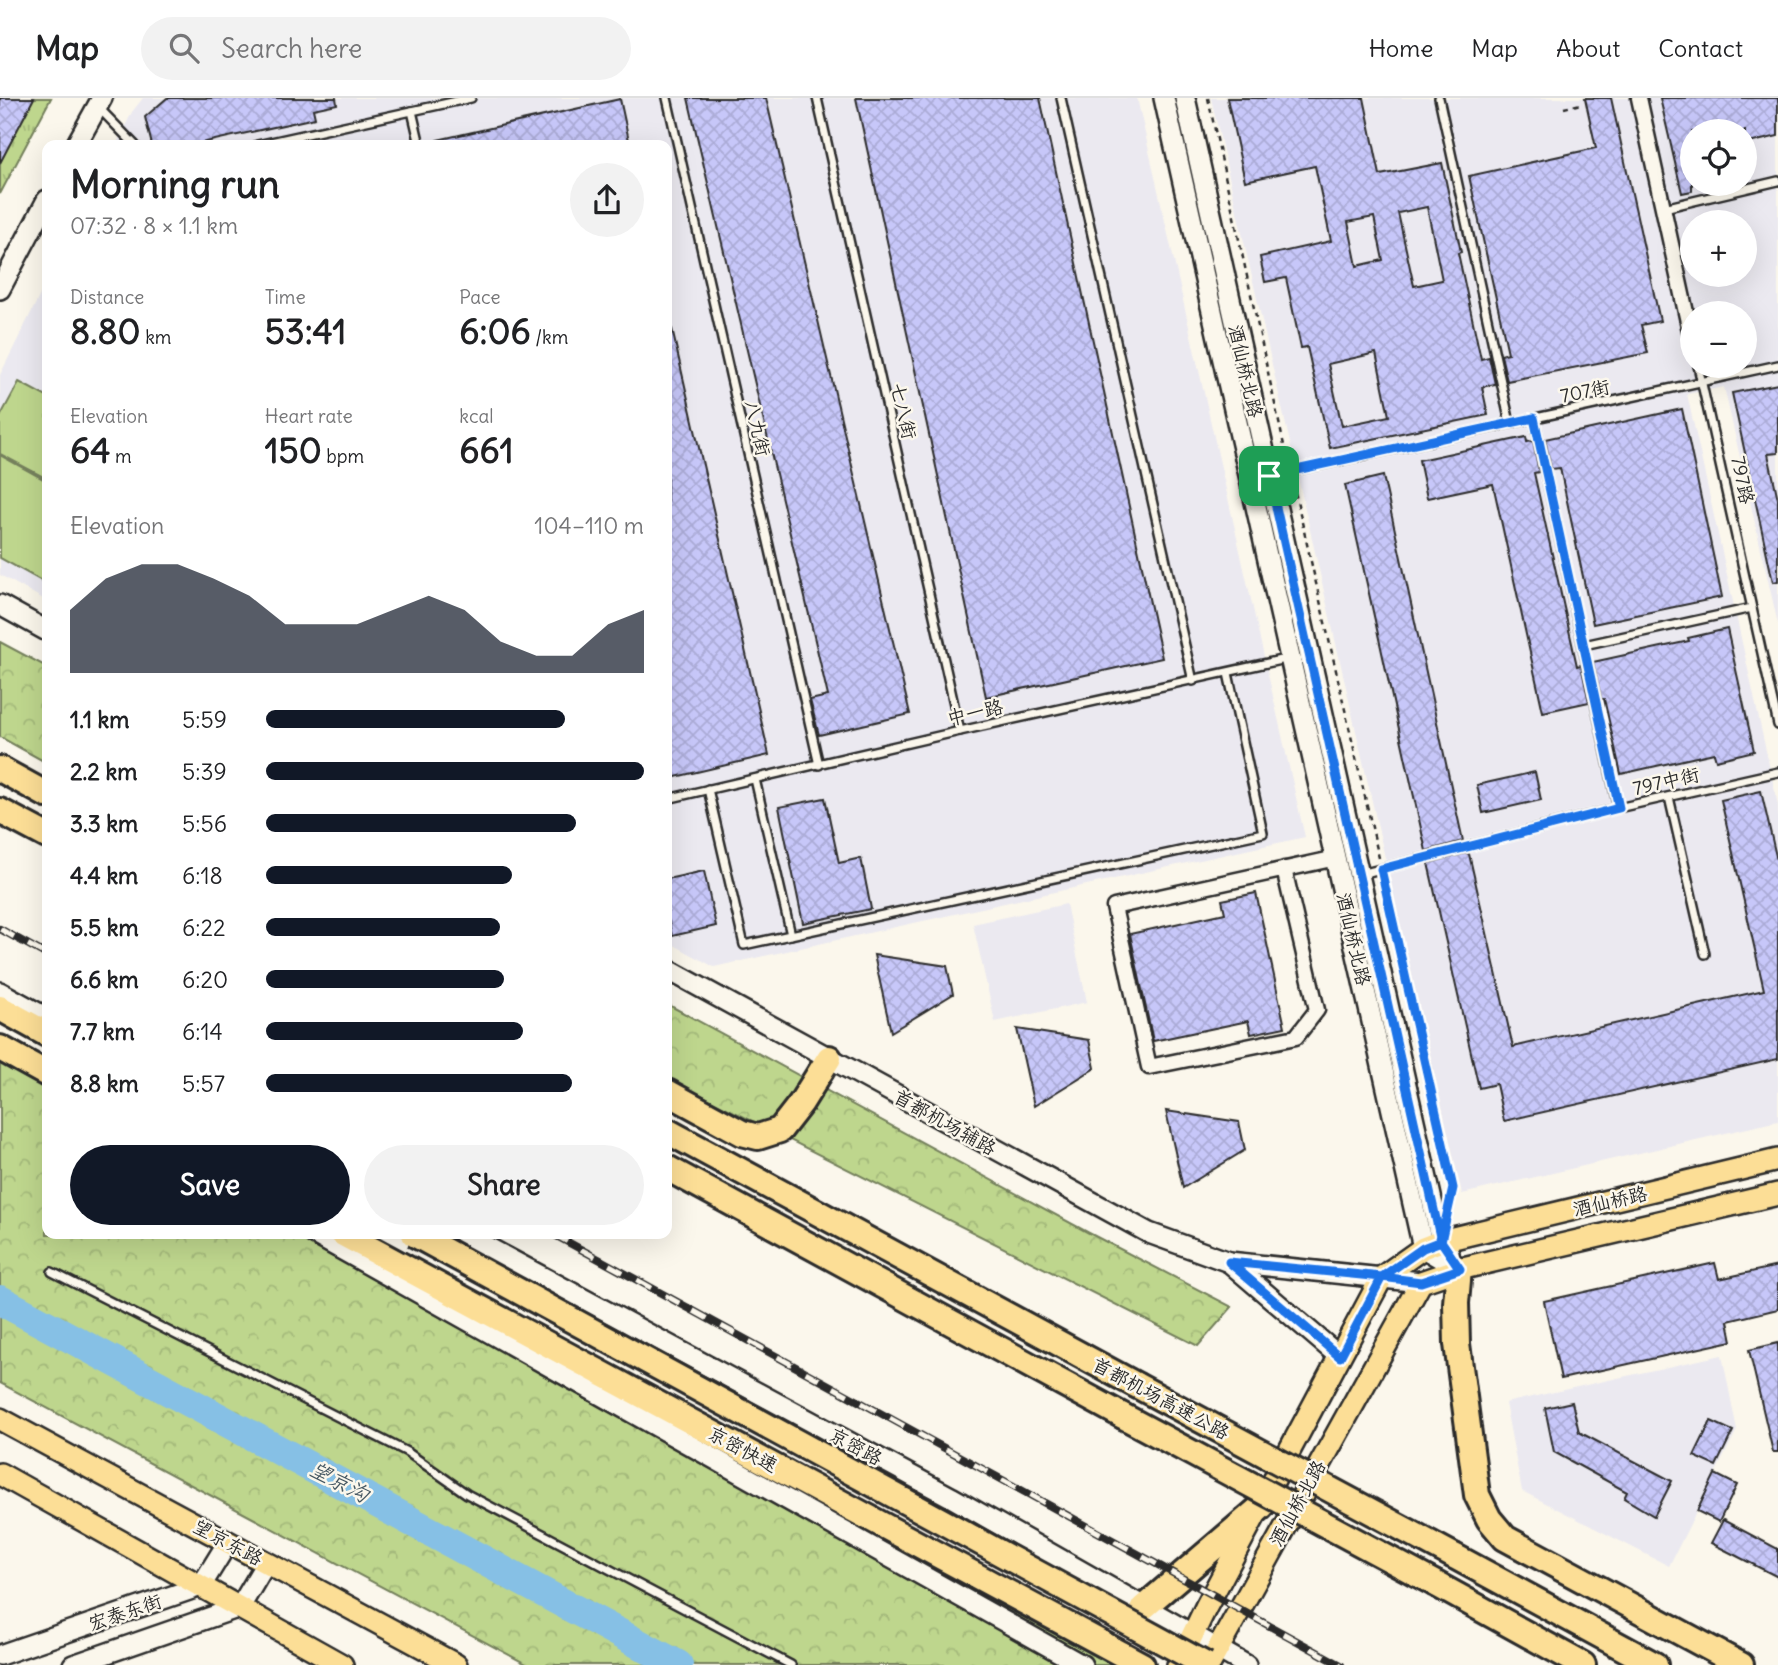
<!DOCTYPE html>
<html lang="en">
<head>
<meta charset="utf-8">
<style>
  :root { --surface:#fff; --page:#f2f2f2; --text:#202124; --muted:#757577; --line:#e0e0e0; --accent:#111827 }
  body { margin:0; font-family:Delius,"LXGW WenKai TC",sans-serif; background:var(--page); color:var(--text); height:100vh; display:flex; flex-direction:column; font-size:26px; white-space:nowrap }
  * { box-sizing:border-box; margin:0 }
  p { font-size:23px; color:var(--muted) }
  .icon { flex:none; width:38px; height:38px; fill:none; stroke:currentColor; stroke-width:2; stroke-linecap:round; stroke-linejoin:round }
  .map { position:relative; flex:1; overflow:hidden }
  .details { position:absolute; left:42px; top:42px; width:630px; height:1099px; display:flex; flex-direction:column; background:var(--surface); border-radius:14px; box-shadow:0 7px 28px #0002 }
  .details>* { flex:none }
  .tools { position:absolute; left:1680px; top:21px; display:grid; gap:14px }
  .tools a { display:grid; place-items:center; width:77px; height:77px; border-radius:50%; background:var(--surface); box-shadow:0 7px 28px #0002; font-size:35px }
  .pin { position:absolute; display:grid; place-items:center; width:60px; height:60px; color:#fff; margin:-30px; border-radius:14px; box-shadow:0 4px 10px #0006 }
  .round { display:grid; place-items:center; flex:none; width:74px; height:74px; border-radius:37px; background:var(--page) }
  .headline { display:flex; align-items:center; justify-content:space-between; height:119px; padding:0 28px }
  h1 { font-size:38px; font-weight:700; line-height:52px }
  .stats { display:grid; grid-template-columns:repeat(3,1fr); gap:10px; height:119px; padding:7px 28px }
  .stats div { display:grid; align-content:center }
  .stats b { font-size:35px; font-weight:700 }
  .stats small { font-size:19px; font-weight:400 }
  .stats p { font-size:19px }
  .chart { height:196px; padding:14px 28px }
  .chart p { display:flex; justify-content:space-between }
  .chart svg { width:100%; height:126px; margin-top:7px; fill:var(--accent); opacity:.7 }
  .button { display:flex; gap:14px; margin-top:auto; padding:14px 28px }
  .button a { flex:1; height:80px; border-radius:42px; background:var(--accent); color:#fff; font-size:28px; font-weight:700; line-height:80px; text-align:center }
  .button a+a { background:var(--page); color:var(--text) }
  ul { padding:0 28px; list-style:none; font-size:23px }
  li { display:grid; grid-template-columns:112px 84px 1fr; align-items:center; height:52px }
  li i { height:18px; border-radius:9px; background:var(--accent) }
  header { display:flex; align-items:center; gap:42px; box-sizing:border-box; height:98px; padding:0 35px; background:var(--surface); border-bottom:2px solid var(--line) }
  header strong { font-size:33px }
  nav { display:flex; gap:38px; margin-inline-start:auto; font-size:24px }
  .search { width:490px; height:63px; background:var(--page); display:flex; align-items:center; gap:18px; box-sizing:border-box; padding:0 24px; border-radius:38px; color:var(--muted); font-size:26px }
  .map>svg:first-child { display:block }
  .built { fill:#ebe9f0; fill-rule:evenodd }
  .grass { fill:url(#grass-tufts); stroke:#74805c; stroke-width:2 }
  .forest { fill:url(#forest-crowns); stroke:#74805c; stroke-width:2 }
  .pitch { fill:#bed68d; stroke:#74805c; stroke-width:2 }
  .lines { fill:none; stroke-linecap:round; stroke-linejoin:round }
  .river { stroke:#86c0e5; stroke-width:30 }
  .building { fill:url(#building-cross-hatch); stroke:#2b2b2b; stroke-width:2; fill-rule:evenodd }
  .lane-casing { stroke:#2b2b2b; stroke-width:12 }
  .street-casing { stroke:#2b2b2b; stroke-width:19 }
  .secondary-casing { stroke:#2b2b2b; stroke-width:24 }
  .primary-casing { stroke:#2b2b2b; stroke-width:26 }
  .highway-casing { stroke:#2b2b2b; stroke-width:30 }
  .path { stroke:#2b2b2b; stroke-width:2.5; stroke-dasharray:5 5; stroke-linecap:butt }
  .lane { stroke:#fbf7ec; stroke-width:7 }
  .street { stroke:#fbf7ec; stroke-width:14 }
  .secondary { stroke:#fbf7ec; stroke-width:19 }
  .primary { stroke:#fcde96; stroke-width:21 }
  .highway { stroke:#fcde96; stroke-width:24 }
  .rail-casing { stroke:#2b2b2b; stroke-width:8 }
  .rail { stroke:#fbf7ec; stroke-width:5; stroke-dasharray:16; stroke-linecap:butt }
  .highway-bridge-casing { stroke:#2b2b2b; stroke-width:30; stroke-linecap:butt }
  .highway-bridge { stroke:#fcde96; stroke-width:24 }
  .route-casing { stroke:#fff; stroke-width:14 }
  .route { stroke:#1a73e8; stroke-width:9 }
  .labels { text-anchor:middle; stroke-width:5; stroke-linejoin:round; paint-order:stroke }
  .street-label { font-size:19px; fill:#2b2b2b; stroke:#fbf7ec }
  .water-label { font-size:21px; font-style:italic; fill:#465863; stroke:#fbf7ec }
</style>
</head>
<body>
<header>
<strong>Map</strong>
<div class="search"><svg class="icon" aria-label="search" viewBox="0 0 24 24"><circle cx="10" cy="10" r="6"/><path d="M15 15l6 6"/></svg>Search here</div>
<nav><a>Home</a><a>Map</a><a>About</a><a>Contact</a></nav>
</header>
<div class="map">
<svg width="1778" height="1567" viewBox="0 0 1778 1567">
  <defs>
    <pattern id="grass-tufts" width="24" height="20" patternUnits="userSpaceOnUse" patternTransform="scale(1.75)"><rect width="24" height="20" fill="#bed68d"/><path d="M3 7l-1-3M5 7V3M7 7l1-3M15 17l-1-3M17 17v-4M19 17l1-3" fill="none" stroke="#a3b87a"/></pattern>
    <pattern id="forest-crowns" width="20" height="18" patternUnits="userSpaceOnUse" patternTransform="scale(1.75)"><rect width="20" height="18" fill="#bed68d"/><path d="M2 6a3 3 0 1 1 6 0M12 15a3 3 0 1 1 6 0" fill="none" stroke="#a3b87a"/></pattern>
    <pattern id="building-cross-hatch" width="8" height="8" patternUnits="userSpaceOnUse" patternTransform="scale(1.75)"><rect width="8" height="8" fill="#c7c7f9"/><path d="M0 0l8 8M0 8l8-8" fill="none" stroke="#ababd6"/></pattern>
  </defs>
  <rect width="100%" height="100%" fill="#fbf7ec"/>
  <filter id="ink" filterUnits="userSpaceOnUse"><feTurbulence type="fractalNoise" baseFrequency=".0143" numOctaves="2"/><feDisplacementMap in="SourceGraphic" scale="14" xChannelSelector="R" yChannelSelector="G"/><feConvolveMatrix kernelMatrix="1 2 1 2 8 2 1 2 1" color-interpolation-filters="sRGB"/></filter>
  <g filter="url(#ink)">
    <g class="built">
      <path d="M143 0H1137L1305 739 714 869 667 843V47H116L132 14Z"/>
      <path d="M1211 0H1778V526L1724 289 1687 296 1778 707V1023L1462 1096ZM1692 33H1745V86H1692ZM1692 124H1745V177H1692ZM1692 215H1745V268H1692Z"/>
      <path d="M47 183V503L0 477V277Z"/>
      <path d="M1066 806 1087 904 995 924 973 826Z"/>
      <path d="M1722 1257 1737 1332 1669 1468 1522 1393 1505 1305Z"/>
    </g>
    <path class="grass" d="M0 0H51L0 96Z"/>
    <g class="forest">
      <path d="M0 544 47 569V665L0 639Z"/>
      <path d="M667 906 1089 1135 1232 1209 1198 1248 667 980Z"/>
      <path d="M0 963 47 988V1136H318L1112 1567H528L0 1285Z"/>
    </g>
    <g class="pitch">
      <path d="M19 284 47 299V381L0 356V319Z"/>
      <path d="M0 357 47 383V486L0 460Z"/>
    </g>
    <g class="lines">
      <path class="river" d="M0 1202 678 1567"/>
    </g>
    <g class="building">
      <path d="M0 0H34L0 65Z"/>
      <path d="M167 0H336L337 6 313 11 315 20 192 47H152L145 19Z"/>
      <path d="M688 0H766L910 616 819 637 810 602 828 598Z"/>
      <path d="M856 0H1040L1162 560 986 599Z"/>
      <path d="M1227 0H1364L1380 77 1442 65 1461 154 1458 155 1481 261 1489 259 1495 286 1482 289 1488 317 1330 350 1307 249 1301 250 1286 180 1265 184 1260 159 1331 143 1315 68 1245 83ZM1427 109 1442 182 1414 188 1398 115ZM1374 119 1383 162 1357 168 1348 124ZM1376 255 1389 318 1342 328 1328 266Z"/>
      <path d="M1585 0H1611L1660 223 1641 227 1648 255 1507 283 1501 257 1508 255 1469 78 1596 50Z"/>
      <path d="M1660 0H1778V38L1745 46V33H1692V93L1682 95Z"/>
      <path d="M620 1 630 47H437V42Z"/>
      <path d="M667 231H672L769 657 667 681Z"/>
      <path d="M1778 286V355L1768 356 1778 401V483L1773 484 1732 295Z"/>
      <path d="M1682 311 1722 499 1593 526 1560 370 1551 371 1545 341Z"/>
      <path d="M1526 339 1527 344 1533 343 1539 374 1534 375 1577 568 1581 567 1589 604 1543 614 1493 386 1427 400 1419 362Z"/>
      <path d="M1383 378 1463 743 1426 753 1345 387Z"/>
      <path d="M1727 531 1754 653 1716 662 1714 655 1621 676 1604 601H1601L1593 564 1689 543 1688 540Z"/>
      <path d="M1535 674 1541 702 1483 715 1477 687Z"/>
      <path d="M1761 693 1778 767V961L1504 1023 1496 986 1479 990 1428 765 1466 755 1469 756 1513 949 1764 892 1721 702Z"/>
      <path d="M825 700 839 765 861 760 871 811 803 825 779 709Z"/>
      <path d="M704 773 716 828 672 838 667 817V781Z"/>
      <path d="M1256 795 1285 929 1251 936 1248 923 1153 943 1130 836 1225 815 1222 802Z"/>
      <path d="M874 857 947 868 953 896 891 934Z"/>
      <path d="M1017 931 1089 942 1095 970 1034 1008Z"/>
      <path d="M1166 1013 1239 1024 1245 1052 1183 1090Z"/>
      <path d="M1715 1165 1719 1181 1778 1168V1211L1728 1223 1732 1243 1561 1281 1544 1203Z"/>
      <path d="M1778 1245V1354H1773L1749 1252Z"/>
      <path d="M1572 1304 1579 1334 1672 1383 1654 1418 1624 1400 1627 1394 1554 1354 1545 1310Z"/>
      <path d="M1711 1323 1733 1333 1716 1368 1694 1358Z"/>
      <path d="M1715 1376 1737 1387 1719 1424 1697 1413Z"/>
      <path d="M1723 1422 1778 1451V1479L1711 1445Z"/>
    </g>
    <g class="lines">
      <g class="lane-casing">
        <g id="lane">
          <path d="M667 0 819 667"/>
          <path d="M817 0 960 633"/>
          <path d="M1061 0 1193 583"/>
          <path d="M1439 0 1510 325"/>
          <path d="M99 10 135 47"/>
          <path d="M412 13 420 47"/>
          <path d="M257 47 471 0"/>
          <path d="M1664 110 1778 83"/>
          <path d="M1698 268 1778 627"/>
          <path d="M1534 320 1618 710"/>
          <path d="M1270 378 1778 267"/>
          <path d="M1584 547 1752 510"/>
          <path d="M755 681 791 837"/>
          <path d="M708 691 744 847 1263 735 1228 575"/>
          <path d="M1669 699 1705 856"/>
          <path d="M667 701 960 633 1290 560"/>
          <path d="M1361 776 1618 710 1778 674"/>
          <path d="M52 1174 407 1354 467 1396 791 1567"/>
        </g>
      </g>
      <g class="street-casing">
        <g id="street">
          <path d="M1639 0 1692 242"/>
          <path d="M1284 771 1317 912 1296 939 1149 969 1114 809 1336 760"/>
        </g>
      </g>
      <g class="secondary-casing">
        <g id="secondary">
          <path d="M1164 0 1423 1150 1459 1171"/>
          <path d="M1185 0 1441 1143 1449 1155"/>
          <path d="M76 47 102 0"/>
          <path d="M0 191 47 102"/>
          <path d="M0 507 47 533"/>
          <path d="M667 871 1149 1135 1229 1164 1421 1184"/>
          <path d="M0 894 47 920"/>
          <path d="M314 1136C571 1278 825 1425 1082 1567"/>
          <path d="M463 1136 951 1399 1246 1567"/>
          <path d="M1229 1164 1340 1259"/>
          <path d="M0 1557 201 1488 228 1444"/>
          <path d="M73 1567 240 1509 266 1465"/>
        </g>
      </g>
      <g class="primary-casing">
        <g id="primary">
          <path d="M0 1321 456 1567"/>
          <path d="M0 1376 342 1567"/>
          <path d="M1178 1567 1206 1509 1382 1179 1423 1150 1441 1143 1778 1062"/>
          <path d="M1209 1567 1421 1184 1459 1171 1778 1096"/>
        </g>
      </g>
      <g class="highway-casing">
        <g id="highway">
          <path d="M0 671 47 697"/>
          <path d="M0 713 47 738"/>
          <path d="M0 910 47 936"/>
          <path d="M0 950 47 976"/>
          <path d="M667 994 742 1035 758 1039 780 1032 801 1005 829 960"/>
          <path d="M667 1033 1136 1287"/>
          <path d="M667 1070 1123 1318"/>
          <path d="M343 1136 1142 1567"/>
          <path d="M1459 1171 1456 1205 1457 1246 1477 1397 1489 1421 1505 1440 1741 1567"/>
          <path d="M1454 1458 1655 1567"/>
          <path d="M1436 1486 1583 1567"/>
          <path d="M1143 1510 1261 1409"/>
        </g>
      </g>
      <g class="path">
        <path d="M1208 0 1287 361"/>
        <path d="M1564 10 1581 6"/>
        <path d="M1293 385 1379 760"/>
        <path d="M1383 780 1453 1090 1450 1102"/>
      </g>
      <use href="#lane" class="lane"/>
      <use href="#street" class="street"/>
      <use href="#secondary" class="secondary"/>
      <use href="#primary" class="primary"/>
      <use href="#highway" class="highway"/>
      <g class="rail-casing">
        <g id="rail">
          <path d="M0 831 47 857"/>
          <path d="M553 1136 1341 1567"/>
        </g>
      </g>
      <use href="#rail" class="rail"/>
      <g class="highway-bridge-casing">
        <g id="highway-bridge">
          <path d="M414 1136 1206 1567"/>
          <path d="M1136 1287 1454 1458"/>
          <path d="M1123 1318 1436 1486"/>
        </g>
      </g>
      <use href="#highway-bridge" class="highway-bridge"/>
    </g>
  </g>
  <g class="lines" filter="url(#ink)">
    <g class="route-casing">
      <path id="route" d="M1269 378 1441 1143 1423 1150 1382 1179 1229 1164 1340 1259 1382 1179 1421 1184 1460 1171 1441 1143 1453 1090 1381 771 1619 710 1534 320 1269 378"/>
    </g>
    <use href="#route" class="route"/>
  </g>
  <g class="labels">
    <g class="street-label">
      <text transform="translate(1246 273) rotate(77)" y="7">酒仙桥北路</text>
      <text transform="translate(1585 293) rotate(-12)" y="7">707街</text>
      <text transform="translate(904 313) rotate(77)" y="7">七八街</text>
      <text transform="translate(758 330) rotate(77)" y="7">八九街</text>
      <text transform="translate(1743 382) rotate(78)" y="7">797路</text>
      <text transform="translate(975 614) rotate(-13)" y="7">中一路</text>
      <text transform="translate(1666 683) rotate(-13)" y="7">797中街</text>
      <text transform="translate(1354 841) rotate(77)" y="7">酒仙桥北路</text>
      <text transform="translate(945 1024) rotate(29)" y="7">首都机场辅路</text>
      <text transform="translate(1610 1103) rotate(-13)" y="7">酒仙桥路</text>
      <text transform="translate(1161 1300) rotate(28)" y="7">首都机场高速公路</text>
      <text transform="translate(856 1348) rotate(28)" y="7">京密路</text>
      <text transform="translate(743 1351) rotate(28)" y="7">京密快速</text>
      <text transform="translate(1297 1405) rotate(-61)" y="7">酒仙桥北路</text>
      <text transform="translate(228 1444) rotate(28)" y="7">望京东路</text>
      <text transform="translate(125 1514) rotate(-19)" y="7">宏泰东街</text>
    </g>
    <g class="water-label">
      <text transform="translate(339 1384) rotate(28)" y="7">望京沟</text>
    </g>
  </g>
</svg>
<div class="tools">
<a><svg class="icon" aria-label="locate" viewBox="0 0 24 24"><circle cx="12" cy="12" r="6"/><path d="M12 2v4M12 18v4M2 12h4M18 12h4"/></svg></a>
<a>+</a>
<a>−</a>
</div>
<div class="pin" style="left:1269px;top:378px;background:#1e9e55"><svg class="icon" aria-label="arrive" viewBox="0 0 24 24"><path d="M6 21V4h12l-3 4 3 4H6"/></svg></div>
<section class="details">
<div class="headline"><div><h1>Morning run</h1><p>07:32 · 8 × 1.1 km</p></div><a class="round"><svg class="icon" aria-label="share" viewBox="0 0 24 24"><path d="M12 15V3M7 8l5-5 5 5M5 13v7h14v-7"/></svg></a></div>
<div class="stats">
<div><p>Distance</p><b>8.80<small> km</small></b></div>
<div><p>Time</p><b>53:41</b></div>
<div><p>Pace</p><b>6:06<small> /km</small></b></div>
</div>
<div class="stats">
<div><p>Elevation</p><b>64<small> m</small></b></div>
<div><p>Heart rate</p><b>150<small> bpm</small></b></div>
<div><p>kcal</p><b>661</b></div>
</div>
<div class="chart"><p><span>Elevation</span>104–110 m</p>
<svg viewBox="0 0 160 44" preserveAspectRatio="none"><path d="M0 44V22L10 11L20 6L30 6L40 11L50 17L60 27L70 27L80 27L90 22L100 17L110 22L120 33L130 38L140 38L150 27L160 22V44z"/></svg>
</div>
<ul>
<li><b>1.1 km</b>5:59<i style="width:79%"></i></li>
<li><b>2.2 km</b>5:39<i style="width:100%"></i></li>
<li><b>3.3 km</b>5:56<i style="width:82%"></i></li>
<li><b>4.4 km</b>6:18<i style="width:65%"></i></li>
<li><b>5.5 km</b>6:22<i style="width:62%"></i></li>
<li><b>6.6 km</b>6:20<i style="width:63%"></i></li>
<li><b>7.7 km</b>6:14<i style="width:68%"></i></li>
<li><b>8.8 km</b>5:57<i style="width:81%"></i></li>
</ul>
<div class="button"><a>Save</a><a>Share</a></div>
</section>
</div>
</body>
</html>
